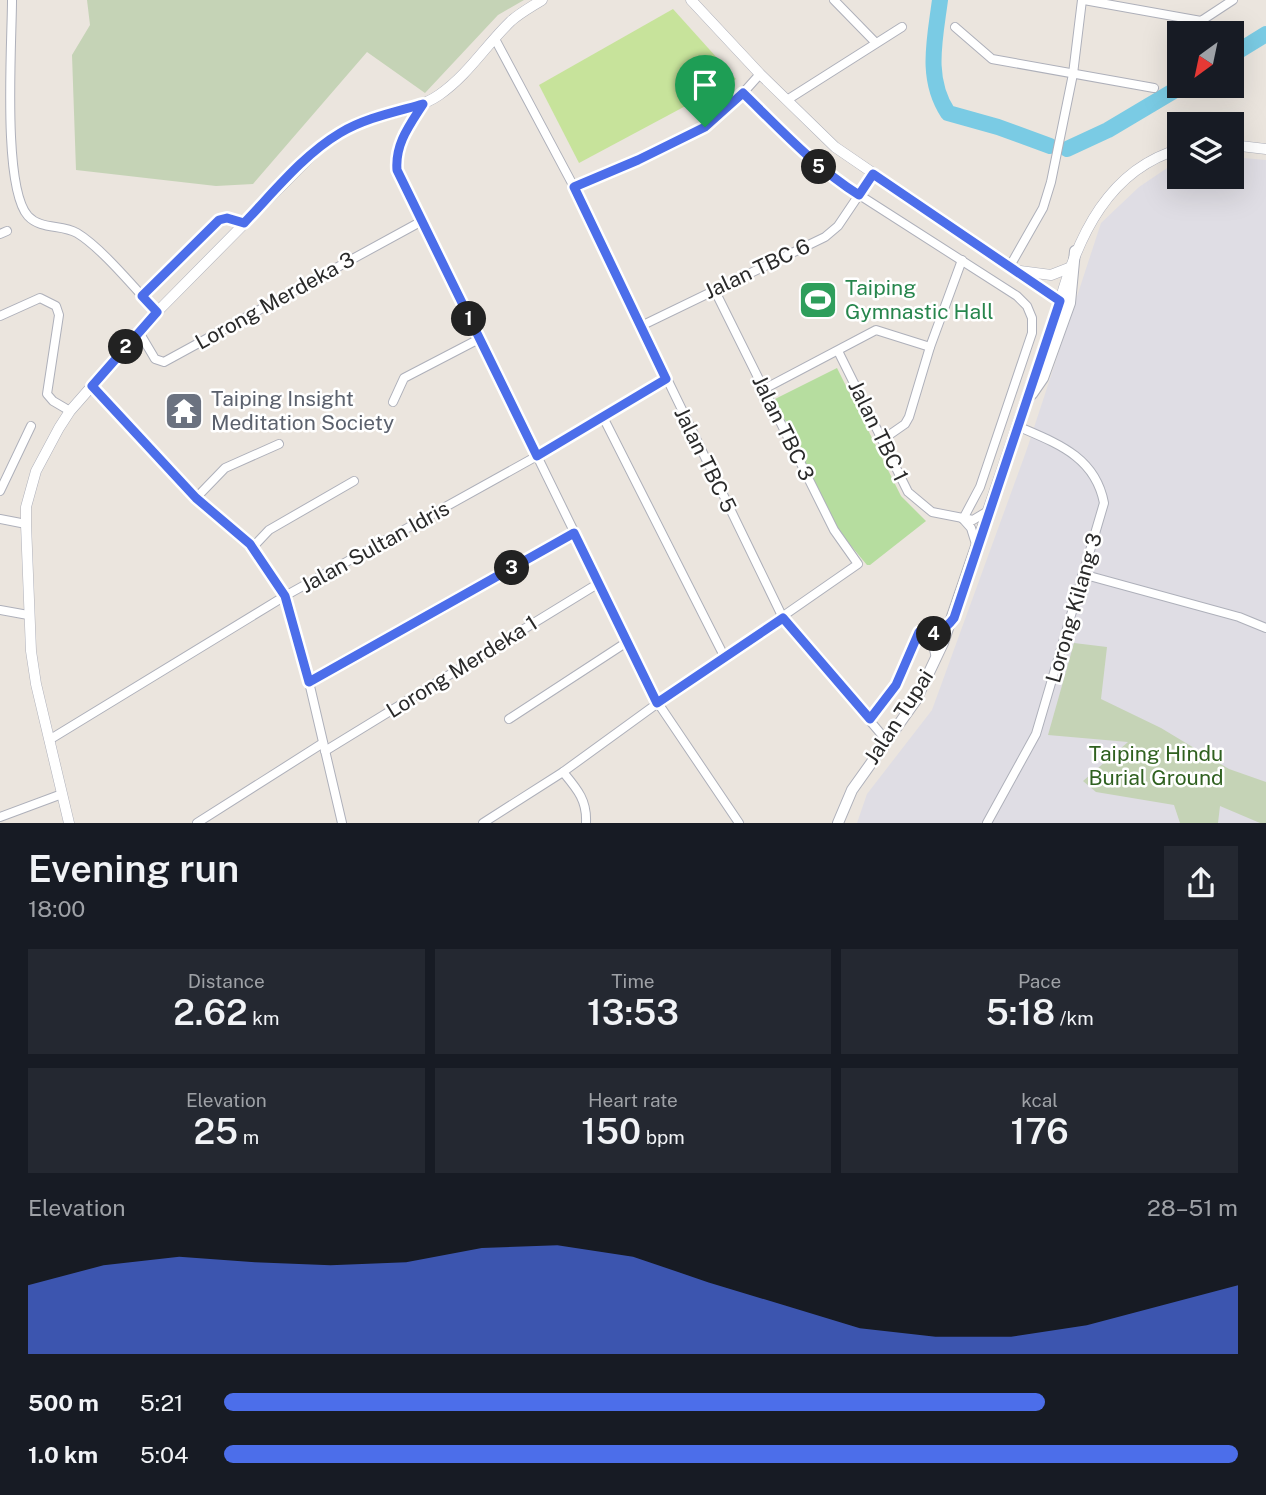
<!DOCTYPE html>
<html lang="en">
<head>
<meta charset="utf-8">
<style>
  :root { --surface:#171b24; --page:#242831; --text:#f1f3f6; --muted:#9ea1a6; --accent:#4c6eea }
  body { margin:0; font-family:"Public Sans",sans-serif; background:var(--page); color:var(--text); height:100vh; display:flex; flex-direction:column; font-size:26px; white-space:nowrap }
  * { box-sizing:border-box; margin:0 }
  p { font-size:23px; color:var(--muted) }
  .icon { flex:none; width:38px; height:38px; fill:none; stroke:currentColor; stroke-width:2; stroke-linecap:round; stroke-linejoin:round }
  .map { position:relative; height:823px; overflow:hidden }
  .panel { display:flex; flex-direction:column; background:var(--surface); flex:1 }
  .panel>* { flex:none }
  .needle { width:46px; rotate:213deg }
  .controls { position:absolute; left:1167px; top:21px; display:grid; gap:14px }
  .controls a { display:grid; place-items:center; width:77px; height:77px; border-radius:0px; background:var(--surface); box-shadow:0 7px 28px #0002; font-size:35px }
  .pin { position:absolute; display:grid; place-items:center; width:60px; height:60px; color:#fff; margin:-72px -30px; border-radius:50% 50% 50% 0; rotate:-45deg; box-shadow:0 0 7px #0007 }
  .pin .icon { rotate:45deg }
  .km { position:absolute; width:35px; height:35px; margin:-18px; border-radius:50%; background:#222; color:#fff; font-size:19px; line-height:35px; text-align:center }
  .round { display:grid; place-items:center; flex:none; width:74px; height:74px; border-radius:0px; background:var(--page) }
  .head { display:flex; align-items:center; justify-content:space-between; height:119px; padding:0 28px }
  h1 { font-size:38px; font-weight:600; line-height:52px }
  .stats { display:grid; grid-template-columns:repeat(3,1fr); gap:10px; height:119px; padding:7px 28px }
  .stats div { display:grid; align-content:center; border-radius:0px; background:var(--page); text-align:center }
  .stats b { font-size:35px; font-weight:600 }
  .stats small { font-size:19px; font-weight:400 }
  .stats p { font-size:19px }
  .chart { height:196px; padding:14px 28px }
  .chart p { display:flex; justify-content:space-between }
  .chart svg { width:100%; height:126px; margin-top:7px; fill:var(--accent); opacity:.7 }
  ul { padding:0 28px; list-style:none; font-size:23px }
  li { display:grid; grid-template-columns:112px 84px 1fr; align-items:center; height:52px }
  li i { height:18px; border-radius:9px; background:var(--accent) }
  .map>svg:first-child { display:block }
  .industrial { fill:#dfdde4 }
  .green { fill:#b6dd9f }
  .cemetery { fill:#c5d3b6 }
  .pitch { fill:#c7e39b }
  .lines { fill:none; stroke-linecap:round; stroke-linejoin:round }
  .river { stroke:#7acbe4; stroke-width:16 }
  .minor-casing { stroke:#aeb0ba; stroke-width:10 }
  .tertiary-casing { stroke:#aeb0ba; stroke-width:11 }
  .secondary-casing { stroke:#aeb0ba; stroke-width:12 }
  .minor { stroke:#fff; stroke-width:8 }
  .tertiary { stroke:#fff; stroke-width:10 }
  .secondary { stroke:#fff; stroke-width:10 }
  .route-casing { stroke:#fff; stroke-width:14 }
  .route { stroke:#4c6eea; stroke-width:9 }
  .labels { text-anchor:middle; stroke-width:5; stroke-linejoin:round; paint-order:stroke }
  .street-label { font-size:21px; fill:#2a2a2a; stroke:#fff }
  .leisure-label { font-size:21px; fill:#27864d; stroke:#fff; text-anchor:start }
  .worship-label { font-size:21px; fill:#5b616d; stroke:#fff; text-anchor:start }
  .park-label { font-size:21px; fill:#306120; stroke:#fff }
</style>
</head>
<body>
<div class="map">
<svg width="1266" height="823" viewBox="0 0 1266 823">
  <rect width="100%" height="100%" fill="#ebe5de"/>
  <path class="industrial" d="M1232 157 1266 160V823H857L867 794 932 710 1027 449 1101 223 1139 187 1179 160 1180 177H1232Z"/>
  <path class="green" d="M837 368 901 496 926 521 870 565H867L837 529 775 399Z"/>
  <g class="cemetery">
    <path d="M87 0H524L498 15 425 93 367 52 253 184 216 186 76 170 72 55 90 25Z"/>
    <path d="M1074 643 1107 647 1101 699 1161 728 1229 769 1266 782V823H1260L1220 806 1218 823H1180L1174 805 1096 792 1083 781 1128 742 1048 735Z"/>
  </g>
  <path class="pitch" d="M673 9 736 79 579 163 539 85Z"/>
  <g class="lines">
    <g class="river">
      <path d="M940 0C935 39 925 78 948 113L998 127 1050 146"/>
      <path d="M1232 55 1266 34"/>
      <path d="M1067 149 1108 130 1182 86"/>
    </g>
    <g class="minor-casing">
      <g id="minor">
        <path d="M12 0C12 42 2 187 28 216 41 230 62 224 77 233 102 248 136 290 157 312"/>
        <path d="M834 0 875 42"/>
        <path d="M1084 0 1201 21 1233 0"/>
        <path d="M955 27 992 59 1154 88"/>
        <path d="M495 39 574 187 783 618 887 741"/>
        <path d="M743 93 816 165 836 180 1017 296 1027 306 1032 318V333L980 487 963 519"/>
        <path d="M787 100 902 27"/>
        <path d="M423 104C409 126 395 144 397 170L658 703 739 823"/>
        <path d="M574 187C616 169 668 151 706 126 727 112 744 92 760 74"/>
        <path d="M0 234 7 231"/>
        <path d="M1010 266 1043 208 1051 182 1073 74 1082 0"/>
        <path d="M142 296 219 220 227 217 244 223"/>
        <path d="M0 316 40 298 56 306 59 315 47 394 53 401 70 411"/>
        <path d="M641 326 825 237 838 226 873 174"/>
        <path d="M139 332 155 359 164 362 422 221"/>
        <path d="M838 351 908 492 932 512 973 520 988 511"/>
        <path d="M92 386 196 498 249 544 285 596 309 682 342 823"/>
        <path d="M764 389 876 330 930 347"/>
        <path d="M393 402 404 378 479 339"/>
        <path d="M603 417 725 658"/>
        <path d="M882 440 905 424 909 417 930 347 962 260"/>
        <path d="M0 491 31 426"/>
        <path d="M196 498 225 468 279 444"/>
        <path d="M0 519 26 524"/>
        <path d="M963 519 971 528 976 544"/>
        <path d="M252 548 269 530 354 481"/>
        <path d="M1082 574 1239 617 1266 628"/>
        <path d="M0 610 28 615"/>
        <path d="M923 634 933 645 936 658"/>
        <path d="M309 682 574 533"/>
        <path d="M509 719 627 642"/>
        <path d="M870 719 896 685 919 632C930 636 940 633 949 625"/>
        <path d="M49 740 285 596 537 456 666 379"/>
        <path d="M325 751 599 583"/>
        <path d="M563 772C577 789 587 800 586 822"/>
        <path d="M0 817 62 794"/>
        <path d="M197 823 323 743"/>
        <path d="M483 823 563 772 658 703 858 564 834 530 714 289"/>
        <path d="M987 823 1036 734 1104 503C1095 456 1056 443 1017 426"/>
      </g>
    </g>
    <g class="tertiary-casing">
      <g id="tertiary">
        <path d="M691 0 760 74 835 147 1060 301C1078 236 1109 169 1180 149"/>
        <path d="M1232 145 1266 149"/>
        <path d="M1020 271 1051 275 1069 268"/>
        <path d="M69 823 36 684 31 651 26 524V507L36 471 59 428 70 411 157 312 317 150C332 139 346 129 363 122 388 113 417 110 439 95 468 75 486 45 511 21 520 13 531 7 542 0"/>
      </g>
    </g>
    <g class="secondary-casing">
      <g id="secondary">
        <path d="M1032 394 1043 378 1070 303 1075 251"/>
        <path d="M838 823 852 790 916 700 943 643 1060 301"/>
      </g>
    </g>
    <use href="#minor" class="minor"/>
    <use href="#tertiary" class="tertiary"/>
    <use href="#secondary" class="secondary"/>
  </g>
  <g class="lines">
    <g class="route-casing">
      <path id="route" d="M743 93C781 130 815 167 859 195L873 174 1060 301 954 618C944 631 935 636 919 632L896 685 870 719 783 618 657 703 574 533 309 682 285 596 250 544 196 498 92 386 157 312 142 296 219 220 227 218 244 223C273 193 303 155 340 133 365 118 395 112 423 104 409 126 395 144 397 170L537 456 666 379 574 187 638 160 705 127Z"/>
    </g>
    <use href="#route" class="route"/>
  </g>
  <defs>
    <g id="stadium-square" transform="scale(2.0125)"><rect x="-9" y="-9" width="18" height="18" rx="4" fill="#2e9e5b" stroke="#fff"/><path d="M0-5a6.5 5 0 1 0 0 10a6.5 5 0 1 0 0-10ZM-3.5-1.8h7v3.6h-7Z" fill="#fff"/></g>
    <g id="temple-square" transform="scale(2.0125)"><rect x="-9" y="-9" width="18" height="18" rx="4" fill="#6b7280" stroke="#fff"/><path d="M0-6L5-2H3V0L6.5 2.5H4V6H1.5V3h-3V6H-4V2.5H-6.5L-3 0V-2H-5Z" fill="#fff"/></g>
  </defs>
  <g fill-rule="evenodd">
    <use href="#stadium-square" x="818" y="300"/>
    <use href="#temple-square" x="184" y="411"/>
  </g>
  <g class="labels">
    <g class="street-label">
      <text transform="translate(757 269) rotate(-25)" y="7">Jalan TBC 6</text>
      <text transform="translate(275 301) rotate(-29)" y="7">Lorong Merdeka 3</text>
      <text transform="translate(783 428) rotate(64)" y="7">Jalan TBC 3</text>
      <text transform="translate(878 431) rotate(64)" y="7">Jalan TBC 1</text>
      <text transform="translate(705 460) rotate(64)" y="7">Jalan TBC 5</text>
      <text transform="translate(375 547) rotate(-29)" y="7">Jalan Sultan Idris</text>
      <text transform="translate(1074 608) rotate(-74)" y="7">Lorong Kilang 3</text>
      <text transform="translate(462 667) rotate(-32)" y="7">Lorong Merdeka 1</text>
      <text transform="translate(899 717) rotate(-57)" y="7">Jalan Tupai</text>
    </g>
    <g class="leisure-label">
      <text x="845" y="295">Taiping<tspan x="845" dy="24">Gymnastic Hall</tspan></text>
    </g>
    <g class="worship-label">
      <text x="211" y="406">Taiping Insight<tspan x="211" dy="24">Meditation Society</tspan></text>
    </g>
    <g class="park-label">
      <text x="1156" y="761">Taiping Hindu<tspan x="1156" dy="24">Burial Ground</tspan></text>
    </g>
  </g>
</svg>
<div class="controls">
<a><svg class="needle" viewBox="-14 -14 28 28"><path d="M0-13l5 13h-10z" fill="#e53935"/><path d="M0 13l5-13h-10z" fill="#9ea1a6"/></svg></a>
<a><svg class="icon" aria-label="layers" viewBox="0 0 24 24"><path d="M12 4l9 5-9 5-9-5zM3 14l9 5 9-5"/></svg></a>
</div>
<div class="pin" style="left:705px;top:127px;background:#1e9e55"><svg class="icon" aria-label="arrive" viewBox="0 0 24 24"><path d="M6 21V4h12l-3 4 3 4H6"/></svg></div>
<b class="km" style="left:469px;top:319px">1</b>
<b class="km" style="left:126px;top:347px">2</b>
<b class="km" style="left:512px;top:568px">3</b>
<b class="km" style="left:934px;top:634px">4</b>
<b class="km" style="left:819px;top:167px">5</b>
</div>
<section class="panel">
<div class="head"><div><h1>Evening run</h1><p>18:00</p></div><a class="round"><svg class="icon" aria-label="share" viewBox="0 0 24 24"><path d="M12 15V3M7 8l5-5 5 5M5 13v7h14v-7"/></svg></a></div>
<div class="stats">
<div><p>Distance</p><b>2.62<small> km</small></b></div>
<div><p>Time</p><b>13:53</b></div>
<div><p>Pace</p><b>5:18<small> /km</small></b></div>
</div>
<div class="stats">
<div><p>Elevation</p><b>25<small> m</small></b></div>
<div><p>Heart rate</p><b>150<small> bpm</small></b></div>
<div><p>kcal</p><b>176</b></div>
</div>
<div class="chart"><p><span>Elevation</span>28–51 m</p>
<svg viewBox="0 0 160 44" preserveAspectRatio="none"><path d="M0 44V20L10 13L20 10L30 12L40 13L50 12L60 7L70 6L80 10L90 19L100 27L110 35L120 38L130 38L140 34L150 27L160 20V44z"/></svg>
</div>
<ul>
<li><b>500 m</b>5:21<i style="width:81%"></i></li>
<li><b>1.0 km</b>5:04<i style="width:100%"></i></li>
</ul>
</section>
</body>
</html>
